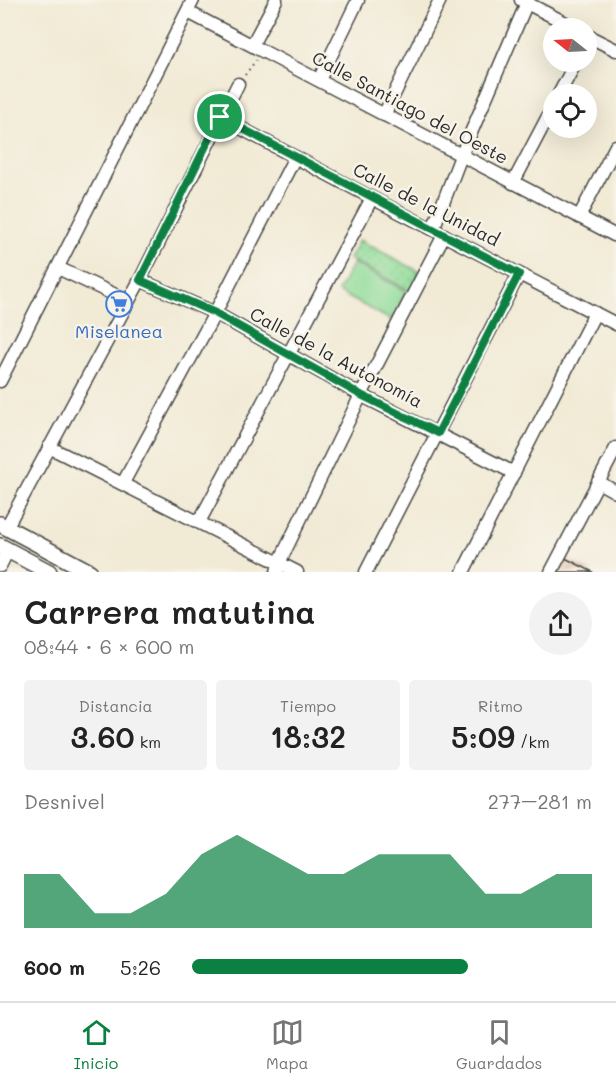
<!DOCTYPE html>
<html lang="es">
<head>
<meta charset="utf-8">
<style>
  :root { --surface:#fff; --page:#f2f2f2; --text:#222; --muted:#767676; --line:#e0e0e0; --accent:#0b8043 }
  body { margin:0; font-family:Mali,sans-serif; background:var(--page); color:var(--text); height:100vh; display:flex; flex-direction:column; font-size:22px; white-space:nowrap }
  * { box-sizing:border-box; margin:0 }
  p { font-size:20px; color:var(--muted) }
  .icon { flex:none; width:33px; height:33px; fill:none; stroke:currentColor; stroke-width:2; stroke-linecap:round; stroke-linejoin:round }
  .map { position:relative; height:572px; overflow:hidden }
  .drawer { display:flex; flex-direction:column; background:var(--surface); flex:1 }
  .drawer>* { flex:none }
  .needle { width:39px; rotate:288deg }
  .tools { position:absolute; left:543px; top:18px; display:grid; gap:12px }
  .tools a { display:grid; place-items:center; width:54px; height:54px; border-radius:50%; background:var(--surface); box-shadow:0 6px 24px #0002; font-size:30px }
  .pin { position:absolute; display:grid; place-items:center; width:51px; height:51px; color:#fff; margin:-26px; border:3px solid #fff; border-radius:50%; box-shadow:0 2px 6px #0007 }
  .round { display:grid; place-items:center; flex:none; width:63px; height:63px; border-radius:32px; background:var(--page) }
  .overview { display:flex; align-items:center; justify-content:space-between; height:102px; padding:0 24px }
  h1 { font-size:33px; font-weight:600; line-height:45px }
  .stats { display:grid; grid-template-columns:repeat(3,1fr); gap:9px; height:102px; padding:6px 24px }
  .stats div { display:grid; align-content:center; border-radius:6px; background:var(--page); text-align:center }
  .stats b { font-size:30px; font-weight:600 }
  .stats small { font-size:16px; font-weight:400 }
  .stats p { font-size:16px }
  .chart { height:168px; padding:12px 24px }
  .chart p { display:flex; justify-content:space-between }
  .chart svg { width:100%; height:108px; margin-top:6px; fill:var(--accent); opacity:.7 }
  ul { padding:0 24px; list-style:none; font-size:20px }
  li { display:grid; grid-template-columns:96px 72px 1fr; align-items:center; height:45px }
  li i { height:15px; border-radius:8px; background:var(--accent) }
  .tabs { display:flex; justify-content:space-around; align-items:center; height:84px; border-top:2px solid var(--line); background:var(--surface); font-size:16px; color:var(--muted) }
  .tabs a { display:grid; justify-items:center; gap:3px }
  .tabs .active { color:var(--accent) }
  .map>svg:first-child { display:block }
  .grass { fill:url(#grass-dots); stroke:#5c8362; stroke-width:1.5 }
  .pitch { fill:#8edb98; stroke:#5c8362; stroke-width:1.5 }
  .building { fill:url(#building-cross-hatch) }
  .lines { fill:none; stroke-linecap:round; stroke-linejoin:round }
  .minor-casing { stroke:#494844; stroke-width:15 }
  .major-casing { stroke:#494844; stroke-width:18 }
  .path { stroke:#494844; stroke-width:2; stroke-dasharray:1.5 4.5; stroke-linecap:butt }
  .minor { stroke:#fff; stroke-width:12 }
  .major { stroke:#fff; stroke-width:15 }
  .route-casing { stroke:#fff; stroke-width:12 }
  .route { stroke:#0b8043; stroke-width:8 }
  .labels { text-anchor:middle; stroke-width:5; stroke-linejoin:round; paint-order:stroke }
  .street-label { font-size:18px; fill:#2b2b2b; stroke:#f7f3e8 }
  .shop-label { font-size:18px; fill:#366cbe; stroke:#f7f3e8 }
</style>
</head>
<body>
<div class="map">
<svg width="616" height="572" viewBox="0 0 616 572">
  <defs>
    <pattern id="grass-dots" width="8" height="8" patternUnits="userSpaceOnUse" patternTransform="scale(1.5)"><rect width="8" height="8" fill="#8edb98"/><path d="M2 2h.1M6 6h.1" fill="none" stroke="#7bbc83" stroke-width="1.8" stroke-linecap="round"/></pattern>
    <pattern id="building-cross-hatch" width="8" height="8" patternUnits="userSpaceOnUse" patternTransform="scale(1.5)"><rect width="8" height="8" fill="#dcaf97"/><path d="M0 0l8 8M0 8l8-8" fill="none" stroke="#b38f7b"/></pattern>
  </defs>
  <rect width="100%" height="100%" fill="#f7f3e8"/>
  <filter id="ink" filterUnits="userSpaceOnUse"><feTurbulence type="fractalNoise" baseFrequency=".0167" numOctaves="2"/><feDisplacementMap in="SourceGraphic" scale="12" xChannelSelector="R" yChannelSelector="G"/><feConvolveMatrix kernelMatrix="1 2 1 2 8 2 1 2 1" color-interpolation-filters="sRGB"/></filter>
  <filter id="wash" filterUnits="userSpaceOnUse"><feTurbulence type="fractalNoise" baseFrequency=".008" numOctaves="4" result="noise"/><feDisplacementMap in="SourceGraphic" scale="24" xChannelSelector="R" yChannelSelector="G"/><feGaussianBlur stdDeviation="1.35" result="paint"/><feColorMatrix in="noise" values="0 0 0 0 0 0 0 0 0 0 0 0 0 0 0 0 0 1.4 0 .05"/><feComposite in="paint" operator="in"/></filter>
  <g filter="url(#wash)">
    <rect width="100%" height="100%" fill="#f1ead5"/>
    <path class="grass" d="M359 240 420 272 410 291 349 259Z"/>
    <path class="pitch" d="M353 263 406 291 391 320 338 292Z"/>
    <g id="blocks">
      <path class="building" d="M563 557 593 572H555Z"/>
    </g>
  </g>
  <g filter="url(#ink)">
    <use href="#blocks" fill-opacity="0" stroke="#494844" stroke-width="1.5"/>
    <g class="lines">
      <g class="minor-casing">
        <g id="minor">
          <path d="M521 0 575 28"/>
          <path d="M188 12 616 236"/>
          <path d="M586 35 616 50"/>
          <path d="M252 45 276 0"/>
          <path d="M319 80 358 0"/>
          <path d="M559 94 576 62"/>
          <path d="M384 115 440 0"/>
          <path d="M220 117 372 198 616 324"/>
          <path d="M513 183 554 105"/>
          <path d="M579 217 616 146"/>
          <path d="M433 229 461 156 528 0"/>
          <path d="M58 268 128 301"/>
          <path d="M140 280 215 313 361 395 514 473"/>
          <path d="M0 381 193 0"/>
          <path d="M49 447 297 572"/>
          <path d="M598 482 616 492"/>
          <path d="M123 483 215 313 295 157"/>
          <path d="M199 522 372 198"/>
          <path d="M6 528 140 280 238 84"/>
          <path d="M0 566 8 550"/>
          <path d="M277 572 279 563 361 395 444 235"/>
          <path d="M366 572 519 274"/>
          <path d="M463 572 595 313"/>
          <path d="M551 572 616 448"/>
        </g>
      </g>
      <g class="major-casing">
        <g id="major">
          <path d="M0 524 90 572"/>
          <path d="M0 546 49 572"/>
        </g>
      </g>
      <path class="path" d="M245 75 256 60"/>
      <use href="#minor" class="minor"/>
      <use href="#major" class="major"/>
    </g>
  </g>
  <g class="lines" filter="url(#ink)">
    <g class="route-casing">
      <path id="route" d="M220 117 519 274 438 433 361 395 215 313 140 280Z"/>
    </g>
    <use href="#route" class="route"/>
  </g>
  <defs>
    <g id="supermarket-ring" transform="scale(1.35)"><circle r="9.5" fill="#f7f3e8" stroke="#3f7fe0" stroke-width="1.5"/><path d="M-6-5.5h2.5l.6 2H6L4.5 2H-2.5L-4.4-4H-6ZM-1.5 3.2a1.3 1.3 0 1 0 .1 0ZM3 3.2a1.3 1.3 0 1 0 .1 0Z" fill="#3f7fe0"/></g>
  </defs>
  <g fill-rule="evenodd">
    <use href="#supermarket-ring" x="119" y="304"/>
  </g>
  <g class="labels">
    <g class="street-label">
      <text transform="translate(410 108) rotate(28)" y="6">Calle Santiago del Oeste</text>
      <text transform="translate(426 205) rotate(27)" y="6">Calle de la Unidad</text>
      <text transform="translate(336 358) rotate(28)" y="6">Calle de la Autonomía</text>
    </g>
    <g class="shop-label">
      <text x="119" y="338">Miselanea</text>
    </g>
  </g>
</svg>
<div class="tools">
<a><svg class="needle" viewBox="-14 -14 28 28"><path d="M0-13l5 13h-10z" fill="#e53935"/><path d="M0 13l5-13h-10z" fill="#767676"/></svg></a>
<a><svg class="icon" aria-label="locate" viewBox="0 0 24 24"><circle cx="12" cy="12" r="6"/><path d="M12 2v4M12 18v4M2 12h4M18 12h4"/></svg></a>
</div>
<div class="pin" style="left:220px;top:117px;background:#1e9e55"><svg class="icon" aria-label="arrive" viewBox="0 0 24 24"><path d="M6 21V4h12l-3 4 3 4H6"/></svg></div>
</div>
<section class="drawer">
<div class="overview"><div><h1>Carrera matutina</h1><p>08:44 · 6 × 600 m</p></div><a class="round"><svg class="icon" aria-label="share" viewBox="0 0 24 24"><path d="M12 15V3M7 8l5-5 5 5M5 13v7h14v-7"/></svg></a></div>
<div class="stats">
<div><p>Distancia</p><b>3.60<small> km</small></b></div>
<div><p>Tiempo</p><b>18:32</b></div>
<div><p>Ritmo</p><b>5:09<small> /km</small></b></div>
</div>
<div class="chart"><p><span>Desnivel</span>277–281 m</p>
<svg viewBox="0 0 160 44" preserveAspectRatio="none"><path d="M0 44V22L10 22L20 38L30 38L40 30L50 14L60 6L70 14L80 22L90 22L100 14L110 14L120 14L130 30L140 30L150 22L160 22V44z"/></svg>
</div>
<ul>
<li><b>600 m</b>5:26<i style="width:69%"></i></li>
</ul>
</section>
<nav class="tabs">
<a class="active"><svg class="icon" aria-label="home" viewBox="0 0 24 24"><path d="M3 11l9-7 9 7M6 9v11h12V9"/></svg>Inicio</a>
<a><svg class="icon" aria-label="map" viewBox="0 0 24 24"><path d="M3 6l6-2 6 2 6-2v14l-6 2-6-2-6 2zM9 4v14M15 6v14"/></svg>Mapa</a>
<a><svg class="icon" aria-label="saved" viewBox="0 0 24 24"><path d="M7 4h10v16l-5-4-5 4z"/></svg>Guardados</a>
</nav>
</body>
</html>
